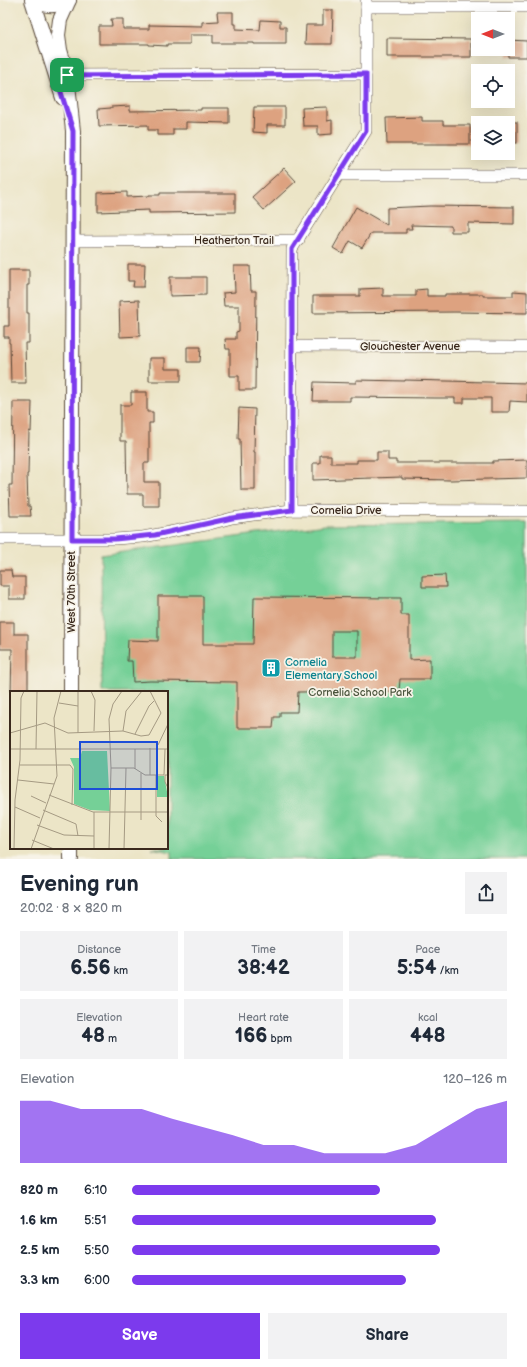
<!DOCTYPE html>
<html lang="en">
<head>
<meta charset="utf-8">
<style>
  :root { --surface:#fff; --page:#f2f2f3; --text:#1f2937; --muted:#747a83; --accent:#7c3aed }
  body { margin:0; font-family:"Balsamiq Sans",sans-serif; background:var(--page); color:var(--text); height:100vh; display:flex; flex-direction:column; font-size:15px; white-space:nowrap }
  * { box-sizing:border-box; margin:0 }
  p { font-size:13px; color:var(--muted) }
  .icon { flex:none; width:22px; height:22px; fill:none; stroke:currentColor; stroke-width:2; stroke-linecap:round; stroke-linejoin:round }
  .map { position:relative; height:859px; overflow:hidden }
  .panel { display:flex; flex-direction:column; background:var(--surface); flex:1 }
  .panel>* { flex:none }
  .needle { width:26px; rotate:270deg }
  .fabs { position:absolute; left:471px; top:12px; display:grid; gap:8px }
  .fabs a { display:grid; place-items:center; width:44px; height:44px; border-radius:0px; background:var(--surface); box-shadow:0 4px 16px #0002; font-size:20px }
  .pin { position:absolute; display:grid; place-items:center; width:34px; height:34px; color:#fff; margin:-17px; border-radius:8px; box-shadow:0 2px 6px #0006 }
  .round { display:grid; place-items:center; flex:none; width:42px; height:42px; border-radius:0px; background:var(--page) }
  .overview { display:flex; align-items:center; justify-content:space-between; height:68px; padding:0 20px }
  h1 { font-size:22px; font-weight:800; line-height:30px }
  .figures { display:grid; grid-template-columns:repeat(3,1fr); gap:6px; height:68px; padding:4px 20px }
  .figures div { display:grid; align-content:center; border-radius:0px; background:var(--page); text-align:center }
  .figures b { font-size:20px; font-weight:800 }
  .figures small { font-size:11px; font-weight:400 }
  .figures p { font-size:11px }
  .chart { height:112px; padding:8px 20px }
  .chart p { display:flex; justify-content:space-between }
  .chart svg { width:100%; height:72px; margin-top:4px; fill:var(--accent); opacity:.7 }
  .primary-button { display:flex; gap:8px; margin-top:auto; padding:8px 20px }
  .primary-button a { flex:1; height:46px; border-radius:0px; background:var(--accent); color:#fff; font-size:16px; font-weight:800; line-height:46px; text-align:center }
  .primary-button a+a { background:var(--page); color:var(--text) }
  ul { padding:0 20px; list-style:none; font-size:13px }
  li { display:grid; grid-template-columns:64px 48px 1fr; align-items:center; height:30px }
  li i { height:10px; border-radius:5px; background:var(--accent) }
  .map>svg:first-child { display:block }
  .green { fill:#75d097; stroke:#587d5a }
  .building { fill:#dda280; fill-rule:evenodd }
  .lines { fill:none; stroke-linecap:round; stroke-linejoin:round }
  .minor-casing { stroke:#564637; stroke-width:12 }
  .tertiary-casing { stroke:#564637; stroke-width:16 }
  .minor { stroke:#fff; stroke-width:11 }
  .tertiary { stroke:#fff; stroke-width:14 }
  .route-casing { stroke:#fff; stroke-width:8 }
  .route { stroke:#7c3aed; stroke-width:5 }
  .labels { text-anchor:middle; stroke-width:3.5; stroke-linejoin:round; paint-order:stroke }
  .street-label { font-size:11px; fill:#3b2a1e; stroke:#f7f3e8 }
  .culture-label { font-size:11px; fill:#0d838f; stroke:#f7f3e8; text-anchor:start }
  .park-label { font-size:11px; fill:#4a543c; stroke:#f7f3e8 }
  .inset-road { fill:none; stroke:#a59a83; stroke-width:1 }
  .view { fill:#1d4ed8; fill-opacity:0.15; stroke:#1d4ed8; stroke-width:2 }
  .inset-edge { fill:none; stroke:#3b2a1e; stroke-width:2 }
</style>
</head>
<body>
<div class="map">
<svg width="527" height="859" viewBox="0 0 527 859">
  <rect width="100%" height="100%" fill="#f7f3e8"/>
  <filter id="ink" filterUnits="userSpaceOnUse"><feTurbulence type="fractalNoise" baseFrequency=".025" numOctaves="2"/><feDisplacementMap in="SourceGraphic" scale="8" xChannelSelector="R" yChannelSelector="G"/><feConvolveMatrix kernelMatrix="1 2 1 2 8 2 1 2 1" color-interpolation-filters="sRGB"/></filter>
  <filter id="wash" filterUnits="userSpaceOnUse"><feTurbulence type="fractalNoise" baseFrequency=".012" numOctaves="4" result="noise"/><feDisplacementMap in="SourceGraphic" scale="16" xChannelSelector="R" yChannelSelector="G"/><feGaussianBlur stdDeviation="0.9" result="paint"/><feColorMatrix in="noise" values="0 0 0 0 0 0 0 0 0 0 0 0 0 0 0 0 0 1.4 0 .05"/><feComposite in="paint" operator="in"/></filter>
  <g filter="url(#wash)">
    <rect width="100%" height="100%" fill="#ece5c7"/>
    <path class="green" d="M527 523V859H172V852L151 848H167V692H102L101 555 325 525Z"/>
    <g id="blocks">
      <g class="building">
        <path d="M323 10H333L332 44H305L306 25H323Z"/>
        <path d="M217 12H233V24H236V29L260 30 261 20 280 21V27H286V44H254V43H213V35H190V44H167V46L149 45V44H99V26H112L111 19H123V29H149V25L202 26V22L218 21Z"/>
        <path d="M387 38 471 39V57H387Z"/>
        <path d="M508 40 527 41V57H508Z"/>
        <path d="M130 106V111L201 110V108H229V123L186 122V129H173V135H157V130H148V125L99 126 98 109 111 108V107Z"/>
        <path d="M254 107H285V125H267V133L253 132Z"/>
        <path d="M327 107V121L332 120V134L318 135V126H303L302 108Z"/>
        <path d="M422 117V121H443V125H470V144H387L386 118Z"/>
        <rect x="508" y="122" width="9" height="21"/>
        <path d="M284 168 296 181 264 210 252 197Z"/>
        <path d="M127 192V197L149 196V195H160V193H235V212L149 213V210L98 212V193Z"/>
        <path d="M430 206 514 207V224L468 223V232H451V226L411 225 412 229H406V233H371L362 248 350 241 343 254 333 248 356 207 387 225V208Z"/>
        <path d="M128 264H145L144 287H133L134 281H128Z"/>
        <path d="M234 266H250L251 291H256L255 390H239V376H230V349H226L225 339H236V332L239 331V306H224L223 293 235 292Z"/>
        <path d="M9 270H29V285H27V313H29V343H25L26 383H11L10 343H9V337H4V326H9Z"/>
        <path d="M170 277H206V295L170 296Z"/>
        <path d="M383 288V296H416V290L427 289V296H445V294H483V296H513V291L527 292V313L455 312 313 313V296H360V289Z"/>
        <path d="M139 300 140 336 120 337 119 301Z"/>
        <path d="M187 347H201L200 362H187Z"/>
        <path d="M149 358H165V369H181V381H149Z"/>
        <path d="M356 380 405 381V380L527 383V402L510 401 509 412H491V398H464V403H455V398H435L350 397V401H313L314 382 356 383Z"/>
        <path d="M131 392H147V412H153V423H149V463H144V482H159V506H143V494H127L126 441H120V405H131Z"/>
        <path d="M13 402H32L31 432 29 431 28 474H27L28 506H30L31 516H10L9 485H12Z"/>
        <path d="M239 408 255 409 254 452H255V490H241L240 439H238Z"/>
        <path d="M377 452H388V460H396V463H493V461L527 460V478L451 480 402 479V477L313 480V463H320V455H331V463H357V460H377Z"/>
        <path d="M0 570H11L12 577H25V599H9V586H0Z"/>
        <path d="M445 575 446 587H422V576Z"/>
        <path d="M158 596H203V644H253L254 597 401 598V615H409V660L430 659V679H400L399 691 298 692 297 712H280V717H274L273 728H237V682L150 681 133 682 132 661H127L128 640 158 641ZM332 631H357V657H332Z"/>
        <path d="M0 622H14V634H28V692H11L12 649H0Z"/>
      </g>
    </g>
  </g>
  <g filter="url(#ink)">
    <use href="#blocks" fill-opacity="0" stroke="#564637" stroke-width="1"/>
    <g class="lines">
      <g class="minor-casing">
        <g id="minor">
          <path d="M366 7H527"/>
          <path d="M59 75 366 74"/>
          <path d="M339 175H527"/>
          <path d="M72 241 299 240"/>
          <path d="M292 346 527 347"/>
          <path d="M291 510 292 249 366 131V0"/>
          <path d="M0 539H115L143 537 206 525 232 518 291 510 527 511"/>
        </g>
      </g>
      <g class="tertiary-casing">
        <g id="tertiary">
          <path d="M32 0 63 98"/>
          <path d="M35 0C46 7 57 7 69 0"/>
          <path d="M69 0 60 20 58 35 60 50 67 75 73 131 71 692"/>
          <path d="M71 859V848"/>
        </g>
      </g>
      <use href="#minor" class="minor"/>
      <use href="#tertiary" class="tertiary"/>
    </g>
  </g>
  <g class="lines" filter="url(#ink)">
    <g class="route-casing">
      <path id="route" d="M366 74V131L292 249V510L232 518 155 535 115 539H72L73 131 56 76Z"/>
    </g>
    <use href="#route" class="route"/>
  </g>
  <defs>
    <g id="building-square" transform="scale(1)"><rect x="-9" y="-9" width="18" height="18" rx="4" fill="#0f9aa8" stroke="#f7f3e8"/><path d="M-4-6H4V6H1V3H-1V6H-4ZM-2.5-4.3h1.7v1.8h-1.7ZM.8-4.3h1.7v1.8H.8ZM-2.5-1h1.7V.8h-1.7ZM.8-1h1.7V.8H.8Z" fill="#fff"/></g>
  </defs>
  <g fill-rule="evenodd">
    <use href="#building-square" x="271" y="668"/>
  </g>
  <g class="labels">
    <g class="street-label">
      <text x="234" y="244">Heatherton Trail</text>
      <text x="410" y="350">Glouchester Avenue</text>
      <text x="346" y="514">Cornelia Drive</text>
      <text transform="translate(71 592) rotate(-90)" y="4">West 70th Street</text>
    </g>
    <g class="culture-label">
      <text x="285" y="666">Cornelia<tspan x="285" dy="13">Elementary School</tspan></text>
    </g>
    <g class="park-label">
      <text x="360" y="696">Cornelia School Park</text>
    </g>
  </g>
  <g transform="translate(10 691)">
    <rect width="158" height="158" fill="#ece5c7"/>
    <path d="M72 60H97L100 120 80 119 64 113V76L60 67H70ZM147 85H154L158 106H147Z" fill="#75d097"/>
    <path class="inset-road" d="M68 0V42M81 0 85 9 84 40M49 12 68 15M113 40 116 20 132 0M0 42 35 32 58 42 113 40 131 45 139 44 151 22 140 0M125 43 139 15 144 10M148 54 158 33M140 57V84M0 58H158M26 58 27 0M125 58V78M10 74H60L63 78 62 114M101 77H124L135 84H154L155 58M131 82V129M146 84V125L152 131M158 84H155V91L158 97M8 89 44 93M39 104 83 121H158M21 105 36 112M5 116 30 127M33 119 66 133 68 145M84 121V158M27 134 54 144 84 145M22 149 44 158M4 158 5 109 10 69 11 7 14 0M21 158 47 85 44 27 51 0M99 158 101 77 99 28 103 13 112 0M114 158 116 77"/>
    <path class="view" d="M70 51H147V98H70Z"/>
    <rect width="158" height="158" class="inset-edge"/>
  </g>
</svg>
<div class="fabs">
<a><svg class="needle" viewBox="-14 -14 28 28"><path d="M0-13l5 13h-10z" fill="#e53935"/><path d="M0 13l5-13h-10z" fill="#747a83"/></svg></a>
<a><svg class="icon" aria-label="locate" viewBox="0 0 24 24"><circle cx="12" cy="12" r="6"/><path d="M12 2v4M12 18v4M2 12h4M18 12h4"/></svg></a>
<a><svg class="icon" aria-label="layers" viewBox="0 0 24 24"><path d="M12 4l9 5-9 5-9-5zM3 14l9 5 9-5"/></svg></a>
</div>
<div class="pin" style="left:67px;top:75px;background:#1e9e55"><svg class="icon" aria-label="arrive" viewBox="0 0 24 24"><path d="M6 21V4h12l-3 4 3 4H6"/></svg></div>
</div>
<section class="panel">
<div class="overview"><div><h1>Evening run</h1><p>20:02 · 8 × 820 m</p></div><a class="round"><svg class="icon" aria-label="share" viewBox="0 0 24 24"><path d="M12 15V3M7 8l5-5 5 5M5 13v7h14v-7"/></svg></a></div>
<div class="figures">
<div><p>Distance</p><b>6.56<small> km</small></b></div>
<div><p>Time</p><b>38:42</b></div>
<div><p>Pace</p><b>5:54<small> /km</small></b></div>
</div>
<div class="figures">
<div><p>Elevation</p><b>48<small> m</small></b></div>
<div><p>Heart rate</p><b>166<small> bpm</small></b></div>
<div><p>kcal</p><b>448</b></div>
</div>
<div class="chart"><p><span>Elevation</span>120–126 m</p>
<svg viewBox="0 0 160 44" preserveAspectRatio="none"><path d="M0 44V6L10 6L20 11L30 11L40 11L50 17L60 22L70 27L80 33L90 33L100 38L110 38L120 38L130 33L140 22L150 11L160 6V44z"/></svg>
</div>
<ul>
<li><b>820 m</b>6:10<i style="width:66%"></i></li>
<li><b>1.6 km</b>5:51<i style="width:81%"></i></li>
<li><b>2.5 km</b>5:50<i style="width:82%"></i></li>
<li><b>3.3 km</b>6:00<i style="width:73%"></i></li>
</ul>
<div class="primary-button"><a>Save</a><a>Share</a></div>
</section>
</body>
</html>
